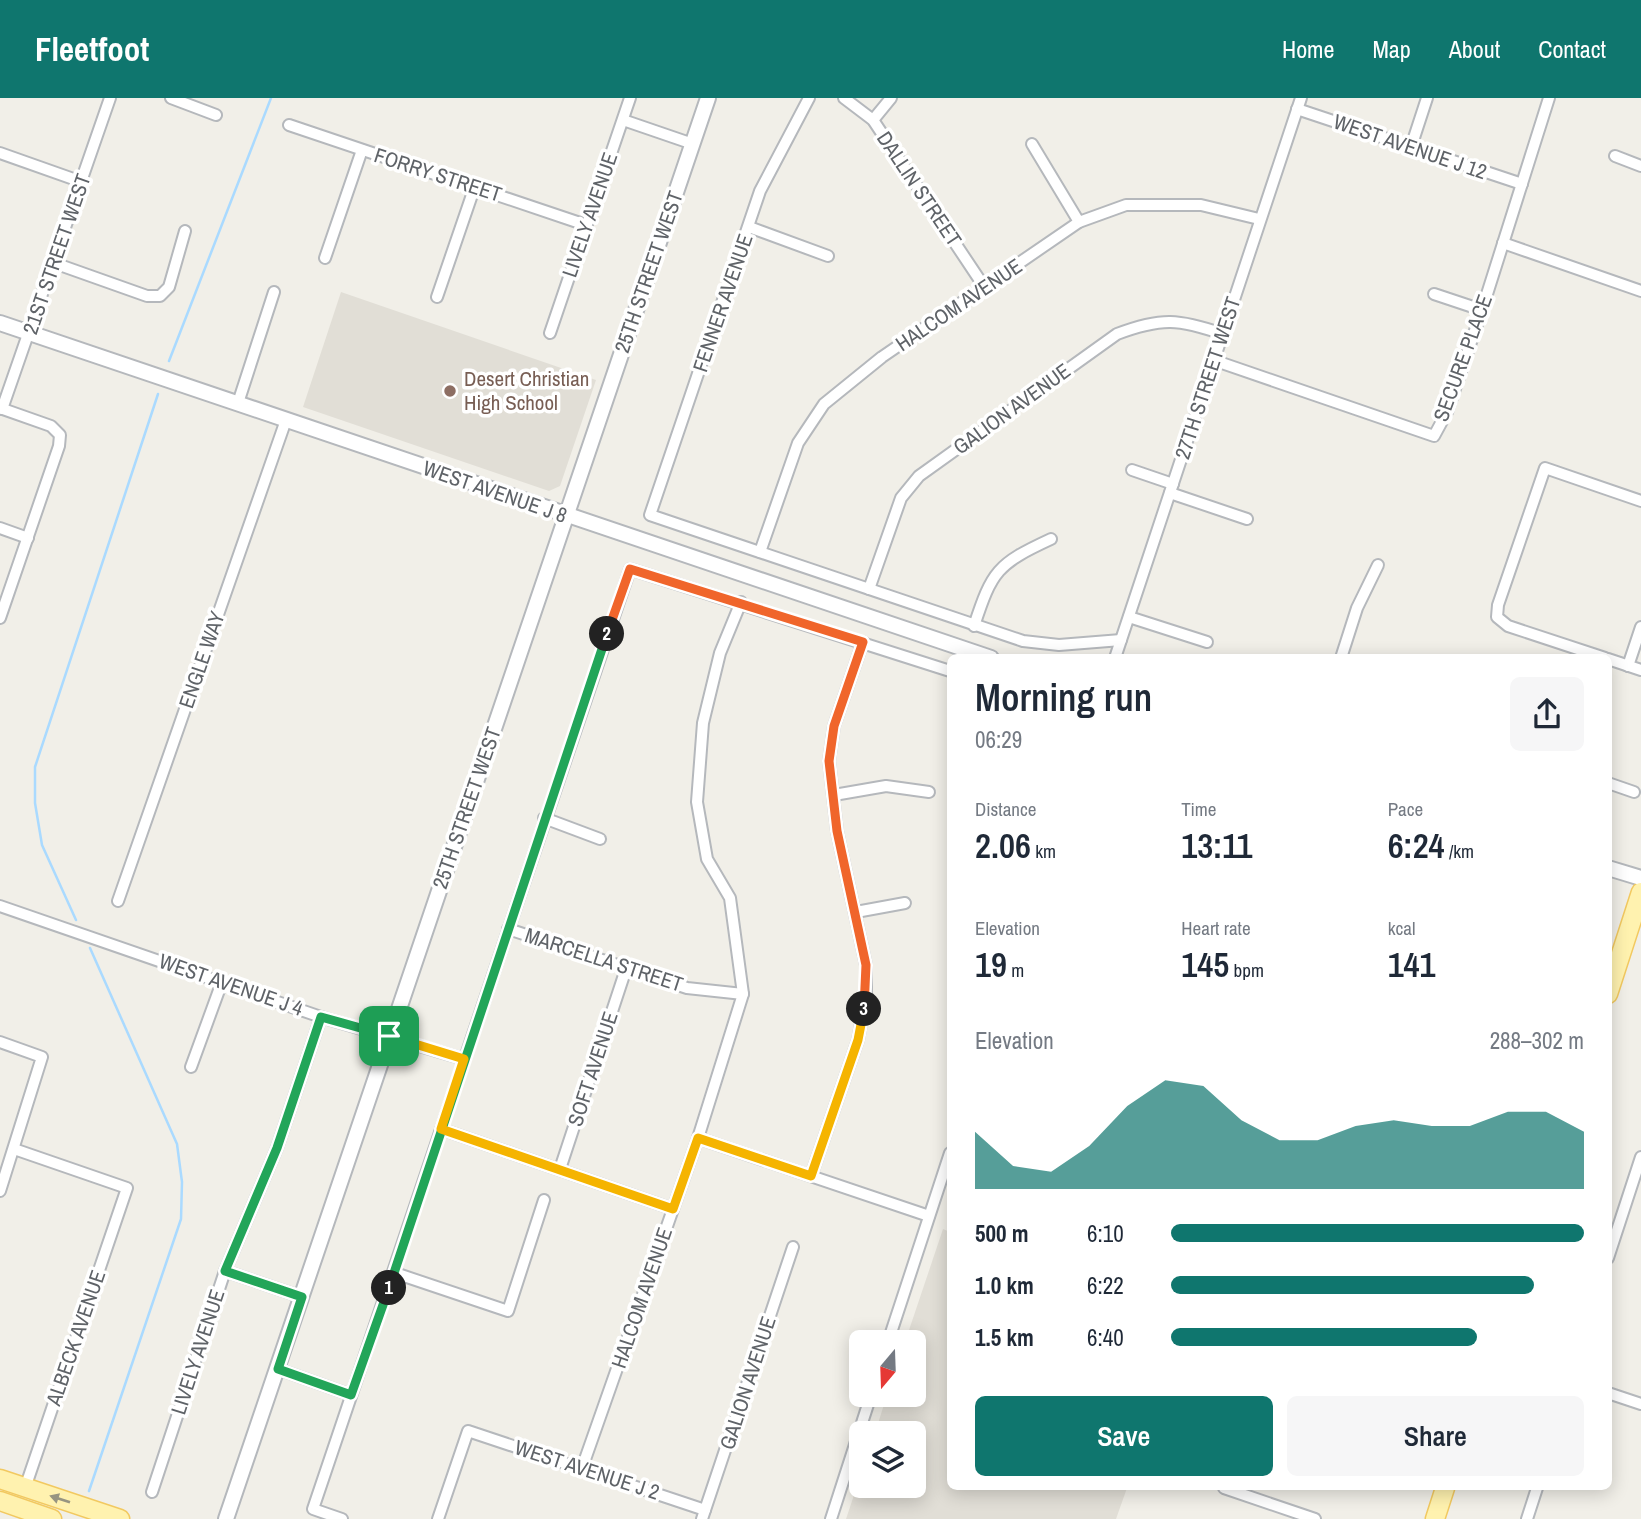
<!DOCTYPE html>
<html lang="en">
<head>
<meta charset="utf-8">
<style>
  :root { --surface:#fff; --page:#f6f6f7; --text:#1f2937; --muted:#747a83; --accent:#0f766e }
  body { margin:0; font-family:"Archivo Narrow",sans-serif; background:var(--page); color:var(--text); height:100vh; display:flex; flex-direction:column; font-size:26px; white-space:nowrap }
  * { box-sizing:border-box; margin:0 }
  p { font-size:23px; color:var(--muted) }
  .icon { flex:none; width:38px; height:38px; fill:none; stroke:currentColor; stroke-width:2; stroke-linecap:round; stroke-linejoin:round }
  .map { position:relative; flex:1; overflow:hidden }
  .side { position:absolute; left:947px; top:556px; width:665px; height:836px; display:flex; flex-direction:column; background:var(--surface); border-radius:10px; box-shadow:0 4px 18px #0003 }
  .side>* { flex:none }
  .needle { width:46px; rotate:199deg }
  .buttons { position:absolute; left:849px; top:1232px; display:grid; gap:14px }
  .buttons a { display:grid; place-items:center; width:77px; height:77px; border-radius:10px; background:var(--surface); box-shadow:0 4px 18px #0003; font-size:35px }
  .pin { position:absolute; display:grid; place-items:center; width:60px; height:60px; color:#fff; margin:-30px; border-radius:14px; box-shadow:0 4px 10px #0006 }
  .km { position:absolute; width:35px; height:35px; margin:-18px; border-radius:50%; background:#222; color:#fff; font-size:19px; line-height:35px; text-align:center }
  .round { display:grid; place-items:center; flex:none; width:74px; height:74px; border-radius:10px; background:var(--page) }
  .headline { display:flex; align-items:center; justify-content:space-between; height:119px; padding:0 28px }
  h1 { font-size:38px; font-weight:600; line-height:52px }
  .metrics { display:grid; grid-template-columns:repeat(3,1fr); gap:10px; height:119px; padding:7px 28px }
  .metrics div { display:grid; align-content:center }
  .metrics b { font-size:35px; font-weight:600 }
  .metrics small { font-size:19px; font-weight:400 }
  .metrics p { font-size:19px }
  .chart { height:196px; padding:14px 28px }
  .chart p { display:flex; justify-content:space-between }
  .chart svg { width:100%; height:126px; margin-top:7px; fill:var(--accent); opacity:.7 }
  .primary-button { display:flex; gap:14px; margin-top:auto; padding:14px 28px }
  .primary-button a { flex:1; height:80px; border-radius:10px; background:var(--accent); color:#fff; font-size:28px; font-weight:600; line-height:80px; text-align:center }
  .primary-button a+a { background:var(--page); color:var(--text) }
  ul { padding:0 28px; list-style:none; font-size:23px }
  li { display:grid; grid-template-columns:112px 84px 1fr; align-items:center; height:52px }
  li i { height:18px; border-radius:9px; background:var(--accent) }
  header { display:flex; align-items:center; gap:42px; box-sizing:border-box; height:98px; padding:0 35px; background:var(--accent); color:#fff }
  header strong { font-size:33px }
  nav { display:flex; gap:38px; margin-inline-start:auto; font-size:24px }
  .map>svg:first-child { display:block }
  .education { fill:#e1ded6 }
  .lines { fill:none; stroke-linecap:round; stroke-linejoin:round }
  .stream { stroke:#aadaff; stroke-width:2.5 }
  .minor-casing { stroke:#b5b8bc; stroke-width:14 }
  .tertiary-casing { stroke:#b5b8bc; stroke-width:18 }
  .primary-casing { stroke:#f2c960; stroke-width:21 }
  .minor { stroke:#fff; stroke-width:10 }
  .tertiary { stroke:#fff; stroke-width:14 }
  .primary { stroke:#fff2af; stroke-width:18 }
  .oneway { fill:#979581 }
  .split-1-casing { stroke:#fff; stroke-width:14 }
  .split-2-casing { stroke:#fff; stroke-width:14 }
  .split-3-casing { stroke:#fff; stroke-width:14 }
  .split-4-casing { stroke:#fff; stroke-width:14 }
  .split-1 { stroke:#22a559; stroke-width:9 }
  .split-2 { stroke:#22a559; stroke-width:9 }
  .split-3 { stroke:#f0652b; stroke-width:9 }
  .split-4 { stroke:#f5b400; stroke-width:9 }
  .education-dot { fill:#8d6e63; stroke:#fff; stroke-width:2.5 }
  .labels { text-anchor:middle; stroke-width:7; stroke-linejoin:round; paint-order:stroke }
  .street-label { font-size:21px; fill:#5f6368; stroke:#fff }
  .education-label { font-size:21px; fill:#785e54; stroke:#fff; text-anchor:start }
</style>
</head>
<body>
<header>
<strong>Fleetfoot</strong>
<nav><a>Home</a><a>Map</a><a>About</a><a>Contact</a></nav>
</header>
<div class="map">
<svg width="1641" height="1421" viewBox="0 0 1641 1421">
  <rect width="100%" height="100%" fill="#f1efe8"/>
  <g class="education">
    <path d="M341 194 596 282 560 388 549 393 303 309Z"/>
    <path d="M943 1131 950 1134V1390H1127L1116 1421H846L861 1376V1388H914V1335H875L887 1297H914V1244H905Z"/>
  </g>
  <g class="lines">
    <g class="stream">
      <path d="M169 263 271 0"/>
      <path d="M76 822 42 747 35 705V669L158 296"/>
      <path d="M89 1393 181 1121 182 1084 177 1046 90 850"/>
    </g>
    <g class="minor-casing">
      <g id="minor">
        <path d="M171 0 216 17"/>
        <path d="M809 0 760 93 650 417 1023 543 1059 547 1121 542"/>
        <path d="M844 0 873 22 985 190"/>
        <path d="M1297 11 1522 86"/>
        <path d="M623 22 693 46"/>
        <path d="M873 22 891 0"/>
        <path d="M289 27 586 127"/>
        <path d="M1032 46 1079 124"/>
        <path d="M1411 49 1427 0"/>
        <path d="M0 55 82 84"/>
        <path d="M1615 58 1641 68"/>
        <path d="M749 129 828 158"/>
        <path d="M1503 145 1641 193"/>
        <path d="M325 160 362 52"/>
        <path d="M54 165 147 198H160L169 189 185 133"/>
        <path d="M1434 196 1482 212"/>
        <path d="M437 199 475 88"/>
        <path d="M550 235 630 0"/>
        <path d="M1213 262 1434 338 1447 314 1482 212 1549 0"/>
        <path d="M238 305 274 194"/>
        <path d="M0 310 51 328 60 337 59 348 0 520"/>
        <path d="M2 311 110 0"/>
        <path d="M1132 372 1173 386"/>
        <path d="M1170 395 1247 421"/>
        <path d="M0 430 28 440"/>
        <path d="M760 454 798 345 824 306 882 259 1079 124 1126 107H1201L1259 121"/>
        <path d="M869 491 901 400 919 378 1117 236C1162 219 1179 221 1223 236"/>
        <path d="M1129 519 1207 544"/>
        <path d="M974 528C992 473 997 466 1051 441"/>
        <path d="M1115 560 1301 0"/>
        <path d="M1341 560 1357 510 1378 467"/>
        <path d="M1605 560 1508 528 1497 519 1498 507 1545 370 1641 403"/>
        <path d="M1608 561 1641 572"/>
        <path d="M1628 568 1641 529"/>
        <path d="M1608 685 1634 694"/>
        <path d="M834 697 886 688 929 694"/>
        <path d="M544 720 600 741"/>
        <path d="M118 803 286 322"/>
        <path d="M0 808 321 919 464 961"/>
        <path d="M856 814 905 805"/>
        <path d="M508 831 687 890 743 896"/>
        <path d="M0 944 42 959 0 1093"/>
        <path d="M191 969 222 884"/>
        <path d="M441 1031 673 1111"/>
        <path d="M698 1040 929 1118"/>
        <path d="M14 1051 127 1090 25 1390"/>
        <path d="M560 1071 626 871"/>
        <path d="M811 1078 858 942 866 900V867L837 733 829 663 834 628 863 544"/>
        <path d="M1608 1160 1641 1059"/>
        <path d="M225 1173 302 1199"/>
        <path d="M395 1175 508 1213 544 1102"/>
        <path d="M888 1244 950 1055"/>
        <path d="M278 1271 351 1297"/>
        <path d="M1608 1295 1641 1306"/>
        <path d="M582 1370 698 1040 743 896 730 800 707 761 697 704 703 625 720 555 741 504"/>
        <path d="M1224 1390 1315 1421"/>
        <path d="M152 1394 225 1173 277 1050 321 919"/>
        <path d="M342 1421 313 1411 630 471 950 573"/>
        <path d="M438 1421 468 1333 705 1412"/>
        <path d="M702 1421 793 1149"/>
        <path d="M831 1421 871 1297"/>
        <path d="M1527 1421 1537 1390"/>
      </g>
    </g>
    <g class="tertiary-casing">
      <g id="tertiary">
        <path d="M0 225 991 560"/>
        <path d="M1608 770 1641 780"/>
        <path d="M226 1421 708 0"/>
      </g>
    </g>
    <g class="primary-casing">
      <g id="primary">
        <path d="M1608 896 1641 794"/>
        <path d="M0 1381 120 1421"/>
        <path d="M0 1403 52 1421"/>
        <path d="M1435 1421 1445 1390"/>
      </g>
    </g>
    <use href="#minor" class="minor"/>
    <use href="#tertiary" class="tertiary"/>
    <use href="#primary" class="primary"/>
  </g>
  <defs><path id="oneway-solid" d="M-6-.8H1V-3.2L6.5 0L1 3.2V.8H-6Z" transform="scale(1.75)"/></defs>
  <use class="oneway" href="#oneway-solid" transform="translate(60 1401) rotate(-162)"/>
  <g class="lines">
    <g class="split-1-casing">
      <path id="split-1" d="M389 938 321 919 277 1050 225 1173 302 1199 278 1271 351 1297 389 1190"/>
    </g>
    <g class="split-2-casing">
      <path id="split-2" d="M389 1190 607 536"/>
    </g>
    <g class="split-3-casing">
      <path id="split-3" d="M607 536 630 471 863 544 834 628 829 663 837 733 866 867 864 911"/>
    </g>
    <g class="split-4-casing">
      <path id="split-4" d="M389 938 464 961 441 1031 673 1111 698 1040 811 1078 858 942 864 911"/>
    </g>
    <use href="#split-1" class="split-1"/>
    <use href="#split-2" class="split-2"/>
    <use href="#split-3" class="split-3"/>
    <use href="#split-4" class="split-4"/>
  </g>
  <circle class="education-dot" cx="450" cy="293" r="7"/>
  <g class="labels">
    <g class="street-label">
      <text transform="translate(1410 49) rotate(19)" y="7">WEST AVENUE J 12</text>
      <text transform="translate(438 77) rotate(18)" y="7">FORRY STREET</text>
      <text transform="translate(919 91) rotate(56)" y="7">DALLIN STREET</text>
      <text transform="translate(590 117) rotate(-71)" y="7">LIVELY AVENUE</text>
      <text transform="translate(57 156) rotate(-71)" y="7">21ST STREET WEST</text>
      <text transform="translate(649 174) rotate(-71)" y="7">25TH STREET WEST</text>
      <text transform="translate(723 205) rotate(-71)" y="7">FENNER AVENUE</text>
      <text transform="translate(959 207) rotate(-34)" y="7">HALCOM AVENUE</text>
      <text transform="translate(1463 260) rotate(-70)" y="7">SECURE PLACE</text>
      <text transform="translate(1208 280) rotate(-72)" y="7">27TH STREET WEST</text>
      <text transform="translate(1012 311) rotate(-36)" y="7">GALION AVENUE</text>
      <text transform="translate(495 394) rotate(19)" y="7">WEST AVENUE J 8</text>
      <text transform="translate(202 562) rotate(-71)" y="7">ENGLE WAY</text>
      <text transform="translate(467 710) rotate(-71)" y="7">25TH STREET WEST</text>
      <text transform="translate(604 862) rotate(18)" y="7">MARCELLA STREET</text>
      <text transform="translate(231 887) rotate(19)" y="7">WEST AVENUE J 4</text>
      <text transform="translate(593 971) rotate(-72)" y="7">SOFT AVENUE</text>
      <text transform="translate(642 1200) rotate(-71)" y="7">HALCOM AVENUE</text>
      <text transform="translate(76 1240) rotate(-71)" y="7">ALBECK AVENUE</text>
      <text transform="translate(198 1254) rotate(-72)" y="7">LIVELY AVENUE</text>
      <text transform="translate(748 1285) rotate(-72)" y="7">GALION AVENUE</text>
      <text transform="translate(587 1372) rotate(18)" y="7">WEST AVENUE J 2</text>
    </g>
    <g class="education-label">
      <text x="464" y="288">Desert Christian<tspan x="464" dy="24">High School</tspan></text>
    </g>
  </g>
</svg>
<div class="buttons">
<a><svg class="needle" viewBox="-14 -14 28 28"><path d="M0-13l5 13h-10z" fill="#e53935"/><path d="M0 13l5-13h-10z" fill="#747a83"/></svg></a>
<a><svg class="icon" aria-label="layers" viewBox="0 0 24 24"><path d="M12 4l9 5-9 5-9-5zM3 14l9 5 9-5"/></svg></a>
</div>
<div class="pin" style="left:389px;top:938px;background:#1e9e55"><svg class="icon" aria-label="arrive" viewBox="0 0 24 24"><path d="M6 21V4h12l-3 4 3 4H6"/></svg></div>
<b class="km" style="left:389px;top:1190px">1</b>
<b class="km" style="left:607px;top:536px">2</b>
<b class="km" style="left:864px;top:911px">3</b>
<section class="side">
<div class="headline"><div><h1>Morning run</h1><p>06:29</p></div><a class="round"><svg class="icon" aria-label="share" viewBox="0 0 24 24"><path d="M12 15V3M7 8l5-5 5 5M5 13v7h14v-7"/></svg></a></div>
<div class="metrics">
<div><p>Distance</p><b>2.06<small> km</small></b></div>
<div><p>Time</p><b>13:11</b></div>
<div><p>Pace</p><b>6:24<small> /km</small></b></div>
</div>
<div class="metrics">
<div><p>Elevation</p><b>19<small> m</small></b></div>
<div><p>Heart rate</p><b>145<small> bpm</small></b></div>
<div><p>kcal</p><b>141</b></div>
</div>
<div class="chart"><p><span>Elevation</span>288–302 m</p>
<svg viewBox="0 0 160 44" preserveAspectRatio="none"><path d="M0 44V24L10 36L20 38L30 29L40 15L50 6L60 8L70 20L80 27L90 27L100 22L110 20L120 22L130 22L140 17L150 17L160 24V44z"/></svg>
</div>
<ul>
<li><b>500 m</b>6:10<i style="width:100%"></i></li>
<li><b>1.0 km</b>6:22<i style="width:88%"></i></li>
<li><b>1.5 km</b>6:40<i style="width:74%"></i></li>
</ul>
<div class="primary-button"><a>Save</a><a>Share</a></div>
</section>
</div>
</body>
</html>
